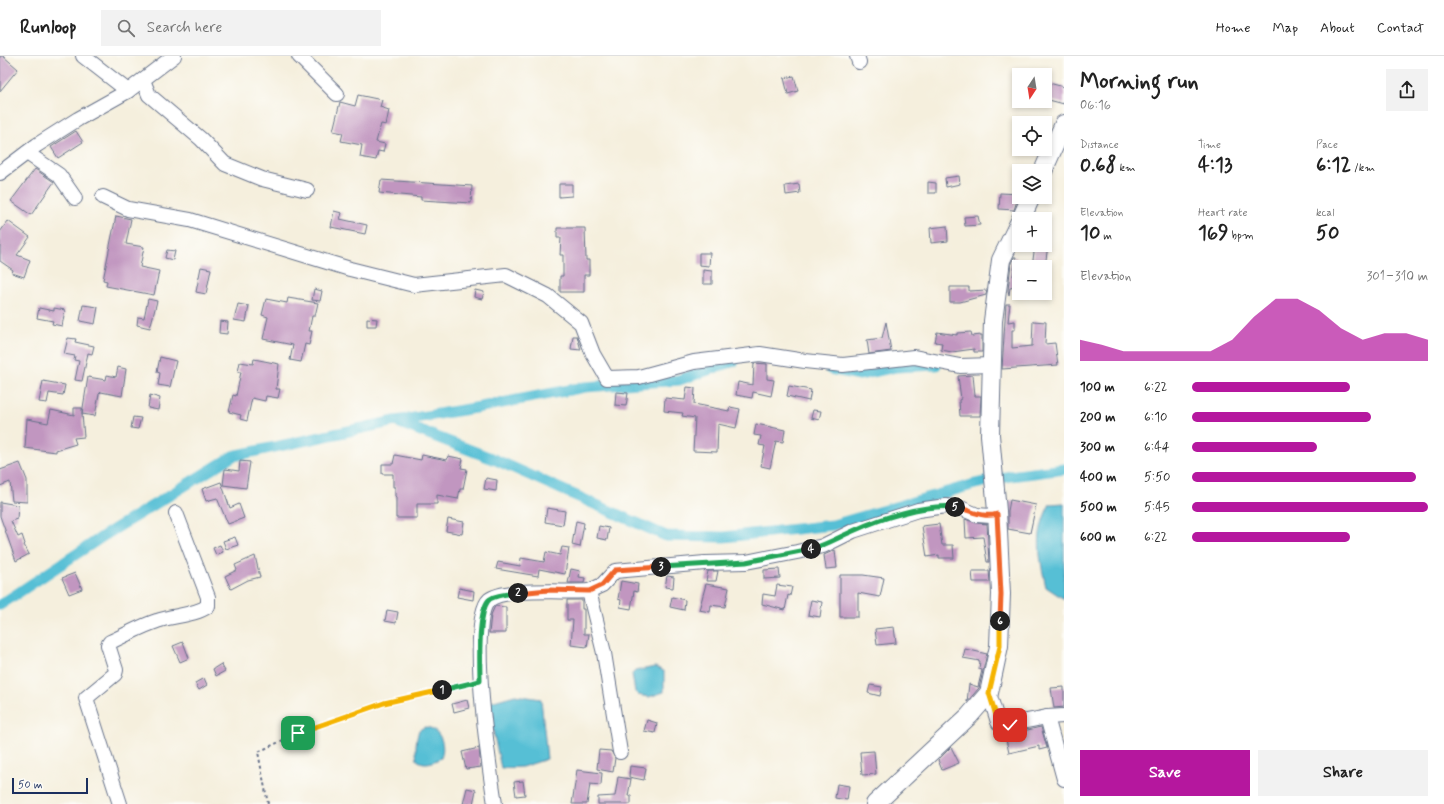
<!DOCTYPE html>
<html lang="en">
<head>
<meta charset="utf-8">
<style>
  :root { --surface:#fff; --page:#f2f2f2; --text:#222; --muted:#767676; --line:#e0e0e0; --accent:#b5179e }
  body { margin:0; font-family:Mynerve,sans-serif; background:var(--page); color:var(--text); height:100vh; display:flex; flex-direction:column; font-size:15px; white-space:nowrap }
  * { box-sizing:border-box; margin:0 }
  p { font-size:13px; color:var(--muted) }
  .icon { flex:none; width:22px; height:22px; fill:none; stroke:currentColor; stroke-width:2; stroke-linecap:round; stroke-linejoin:round }
  .map { position:relative; flex:1; overflow:hidden }
  .sheet { display:flex; flex-direction:column; background:var(--surface); width:380px }
  .sheet>* { flex:none }
  .needle { width:26px; rotate:192deg }
  .buttons { position:absolute; left:1012px; top:12px; display:grid; gap:8px }
  .buttons a { display:grid; place-items:center; width:40px; height:40px; border-radius:0px; background:var(--surface); box-shadow:0 2px 6px #0003; font-size:20px }
  .scale { position:absolute; left:12px; bottom:10px; width:76px; box-sizing:border-box; padding-left:4px; border:2px solid #1b2f5e; border-top:0; font-size:11px; line-height:14px; white-space:nowrap; color:#1b2f5e; -webkit-text-stroke:3px #fdfcf7; paint-order:stroke }
  .pin { position:absolute; display:grid; place-items:center; width:34px; height:34px; color:#fff; margin:-17px; border-radius:8px; box-shadow:0 2px 6px #0006 }
  .km { position:absolute; width:20px; height:20px; margin:-10px; border-radius:50%; background:#222; color:#fff; font-size:11px; line-height:20px; text-align:center }
  .round { display:grid; place-items:center; flex:none; width:42px; height:42px; border-radius:0px; background:var(--page) }
  .headline { display:flex; align-items:center; justify-content:space-between; height:68px; padding:0 16px }
  h1 { font-size:22px; font-weight:800; line-height:30px }
  .figures { display:grid; grid-template-columns:repeat(3,1fr); gap:6px; height:68px; padding:4px 16px }
  .figures div { display:grid; align-content:center }
  .figures b { font-size:20px; font-weight:800 }
  .figures small { font-size:11px; font-weight:400 }
  .figures p { font-size:11px }
  .chart { height:112px; padding:8px 16px }
  .chart p { display:flex; justify-content:space-between }
  .chart svg { width:100%; height:72px; margin-top:4px; fill:var(--accent); opacity:.7 }
  .button { display:flex; gap:8px; margin-top:auto; padding:8px 16px }
  .button a { flex:1; height:46px; border-radius:0px; background:var(--accent); color:#fff; font-size:16px; font-weight:800; line-height:46px; text-align:center }
  .button a+a { background:var(--page); color:var(--text) }
  ul { padding:0 16px; list-style:none; font-size:13px }
  li { display:grid; grid-template-columns:64px 48px 1fr; align-items:center; height:30px }
  li i { height:10px; border-radius:5px; background:var(--accent) }
  header { display:flex; align-items:center; gap:24px; box-sizing:border-box; height:56px; padding:0 20px; background:var(--surface); border-bottom:1px solid var(--line) }
  header strong { font-size:19px }
  nav { display:flex; gap:22px; margin-inline-start:auto; font-size:14px }
  .search { width:280px; height:36px; background:var(--page); display:flex; align-items:center; gap:10px; box-sizing:border-box; padding:0 14px; border-radius:0px; color:var(--muted); font-size:15px }
  main { display:flex; flex:1; min-height:0 }
  .map>svg:first-child { display:block }
  .water { fill:#57bfd5; stroke:#39779a }
  .lines { fill:none; stroke-linecap:round; stroke-linejoin:round }
  .canal { stroke:#57bfd5; stroke-width:11 }
  .building { fill:#c196c0 }
  .minor-casing { stroke:#67728a; stroke-width:16 }
  .major-casing { stroke:#67728a; stroke-width:20 }
  .path { stroke:#67728a; stroke-width:2; stroke-dasharray:3 3; stroke-linecap:butt }
  .minor { stroke:#fff; stroke-width:14 }
  .major { stroke:#fff; stroke-width:18 }
  .split-1-casing { stroke:#fff; stroke-width:8 }
  .split-2-casing { stroke:#fff; stroke-width:8 }
  .split-3-casing { stroke:#fff; stroke-width:8 }
  .split-4-casing { stroke:#fff; stroke-width:8 }
  .split-5-casing { stroke:#fff; stroke-width:8 }
  .split-6-casing { stroke:#fff; stroke-width:8 }
  .split-7-casing { stroke:#fff; stroke-width:8 }
  .split-1 { stroke:#f5b400; stroke-width:5 }
  .split-2 { stroke:#22a559; stroke-width:5 }
  .split-3 { stroke:#f0652b; stroke-width:5 }
  .split-4 { stroke:#22a559; stroke-width:5 }
  .split-5 { stroke:#22a559; stroke-width:5 }
  .split-6 { stroke:#f0652b; stroke-width:5 }
  .split-7 { stroke:#f5b400; stroke-width:5 }
</style>
</head>
<body>
<header>
<strong>Runloop</strong>
<div class="search"><svg class="icon" aria-label="search" viewBox="0 0 24 24"><circle cx="10" cy="10" r="6"/><path d="M15 15l6 6"/></svg>Search here</div>
<nav><a>Home</a><a>Map</a><a>About</a><a>Contact</a></nav>
</header>
<main>
<div class="map">
<svg width="1064" height="748" viewBox="0 0 1064 748">
  <rect width="100%" height="100%" fill="#fdfcf7"/>
  <filter id="ink" filterUnits="userSpaceOnUse"><feTurbulence type="fractalNoise" baseFrequency=".025" numOctaves="2"/><feDisplacementMap in="SourceGraphic" scale="8" xChannelSelector="R" yChannelSelector="G"/><feConvolveMatrix kernelMatrix="1 2 1 2 8 2 1 2 1" color-interpolation-filters="sRGB"/></filter>
  <filter id="wash" filterUnits="userSpaceOnUse"><feTurbulence type="fractalNoise" baseFrequency=".012" numOctaves="4" result="noise"/><feDisplacementMap in="SourceGraphic" scale="16" xChannelSelector="R" yChannelSelector="G"/><feGaussianBlur stdDeviation="0.9" result="paint"/><feColorMatrix in="noise" values="0 0 0 0 0 0 0 0 0 0 0 0 0 0 0 0 0 1.4 0 .05"/><feComposite in="paint" operator="in"/></filter>
  <g filter="url(#wash)">
    <rect width="100%" height="100%" fill="#f5efdd"/>
    <g class="water">
      <path d="M1064 447V543L1046 531C1039 500 1034 477 1050 448Z"/>
      <path d="M655 611 664 615V636L649 641 638 639 635 636 632 618 635 615Z"/>
      <path d="M515 639 541 643 547 703 522 711 501 712 487 647Z"/>
      <path d="M425 671C440 672 446 688 441 702 433 706 425 710 417 704 415 692 416 684 419 674Z"/>
    </g>
    <g class="lines">
      <g class="canal">
        <path d="M830 313 860 319 896 311 936 309"/>
        <path d="M396 365 481 351 585 331 679 324 734 305"/>
        <path d="M0 549 105 479 233 400 395 365 496 404 666 480 724 481 833 469 975 428 1010 420 1064 413"/>
      </g>
    </g>
    <g id="blocks">
      <g class="building">
        <path d="M0 0H3L18 13 0 35Z"/>
        <path d="M794 20 798 35 788 38 784 22Z"/>
        <path d="M1049 27 1064 31V48L1045 43V30L1048 31Z"/>
        <path d="M358 39 382 44 380 51 389 54 386 69 381 68 376 86 385 88 383 96 378 95 376 104 360 101 362 89 341 85 343 77 333 75 340 46 355 50Z"/>
        <path d="M76 75 83 86 58 102 51 91Z"/>
        <path d="M35 113 54 126 31 159 11 145Z"/>
        <path d="M959 120 960 128 946 131 945 122Z"/>
        <path d="M381 124 472 130 471 147 421 144V141L379 137Z"/>
        <path d="M928 126 936 127V137H928Z"/>
        <path d="M559 128H572V140L559 141Z"/>
        <path d="M799 128 800 137 786 139 785 130Z"/>
        <path d="M1000 137 1019 138 1014 154 999 153Z"/>
        <path d="M334 155 342 157 340 163 367 169 365 178 331 171Z"/>
        <path d="M116 160 131 163 126 188 144 191 140 211 159 215 154 239 106 230 107 225 103 224Z"/>
        <path d="M978 160 980 169 965 170 964 161Z"/>
        <path d="M8 165 30 181 17 199 30 204 24 221 12 217 13 214 0 205V176Z"/>
        <path d="M947 170 948 185 931 187 930 172Z"/>
        <path d="M557 172H585L586 204H589V219H584V236H560V220H563V199H560L561 182H557Z"/>
        <path d="M1035 189H1048L1045 211H1032Z"/>
        <path d="M167 194 175 195 173 204 165 202Z"/>
        <path d="M699 197H710L709 210 699 209Z"/>
        <path d="M1014 201H1016L1013 220 1019 218V230L1010 232 1009 239 1008 234 1011 207Z"/>
        <path d="M201 211 211 213 206 238 196 236Z"/>
        <path d="M703 214 712 215V228H703Z"/>
        <path d="M950 231H969V235L987 234 986 239 960 246H950Z"/>
        <path d="M314 233 322 235 320 245 312 244Z"/>
        <path d="M475 234 484 236 482 243 474 241Z"/>
        <path d="M288 242 318 247 315 260H312L309 275H312L309 289 305 288 301 306 290 304 293 289 263 283 268 261 262 259 266 243 287 247Z"/>
        <path d="M148 243 157 245 150 272 137 269 138 261 144 262Z"/>
        <path d="M238 248 249 250 246 266 234 264Z"/>
        <path d="M1006 248H1010L1008 266 1015 265V274H1012V292L1032 290 1033 265 1046 266 1045 288 1055 287 1058 309 1002 313Z"/>
        <path d="M83 249 98 251 95 268 80 265Z"/>
        <path d="M39 252 54 255V252L65 254 62 270 52 268 53 265 37 262Z"/>
        <path d="M367 262 377 263 376 270H367Z"/>
        <path d="M220 265 228 266 227 278 219 277Z"/>
        <path d="M886 266 891 295 869 298 867 284 882 282Z"/>
        <path d="M937 276 957 279V277L971 276 972 280 982 279V296H974V293L952 296 941 294 942 287 935 286Z"/>
        <path d="M573 280H577L581 294 571 293Z"/>
        <path d="M68 282 76 283 75 286 94 290 92 298 88 297 82 325 75 324 79 305 74 304 75 300 64 298Z"/>
        <path d="M160 301 176 305 170 331 158 329 160 317 157 316Z"/>
        <path d="M254 303 279 308 276 333H280L278 342 266 340 265 345 252 342 247 365 240 363 241 359 229 356 233 339 236 340 241 316H238L240 306 253 308Z"/>
        <path d="M754 307 767 308V323L774 324 771 340 753 336 752 342 736 339 738 326 753 329Z"/>
        <path d="M118 311 126 313 122 340 101 336 99 338 95 360 82 358 84 381 74 382 76 388 56 394V396L25 392 27 363 48 367 51 354 74 359V352H82V358L88 321 106 324 107 319 116 321Z"/>
        <path d="M973 319 975 340H981L980 360H960L959 344 961 343 958 320Z"/>
        <path d="M43 325 65 329 63 339 49 337 47 347 39 346Z"/>
        <path d="M789 330 811 334 809 345 787 340Z"/>
        <path d="M687 331 695 332 694 348 729 355 730 351 740 353 736 372 718 368 717 396 693 395 695 362 682 360 683 357 664 355 665 342 685 344Z"/>
        <path d="M616 336 628 337 626 350 615 349Z"/>
        <path d="M150 339 160 342 158 354 148 352Z"/>
        <path d="M813 354 821 355 819 364 811 362Z"/>
        <path d="M133 361 141 362 138 373 131 372Z"/>
        <path d="M756 368 785 374 783 386 776 385 770 412 761 410 765 390 759 389 761 380 754 379Z"/>
        <path d="M395 399 421 404 422 399 447 404 448 400 463 403 461 412 467 413 463 433H460L458 443 437 439V448H417V462H396V441L395 440V431H393V418H382V408H393Z"/>
        <path d="M240 405 250 406 246 432 223 429 225 413 239 415Z"/>
        <path d="M20 407 27 424V446L12 445 10 426 0 430V414Z"/>
        <path d="M486 422 497 424 496 435 484 433Z"/>
        <path d="M221 426 230 452 239 448 244 462 228 468 217 442 206 445 202 433Z"/>
        <path d="M1010 444 1036 449 1030 477 1008 473V455Z"/>
        <path d="M0 446 18 449 17 463 11 465 18 481 22 479 25 488 24 489 29 498 16 505 0 460Z"/>
        <path d="M547 452 565 455 563 469 545 466Z"/>
        <path d="M448 463 464 466 462 478 446 475Z"/>
        <path d="M965 463 976 467 987 468 989 506H987L983 481 966 482Z"/>
        <path d="M576 465 584 467 580 491 572 489Z"/>
        <path d="M939 468 942 489H953L954 502H939V499L927 501 922 470Z"/>
        <path d="M599 470 609 472 607 484 597 482Z"/>
        <path d="M235 481 238 489 226 493 223 485Z"/>
        <path d="M220 489 223 496 216 499 213 492Z"/>
        <path d="M562 491 569 492 565 518 539 513 538 520 496 513 498 506 520 510 521 502 544 506 546 496 560 499Z"/>
        <path d="M835 494 837 512 826 513 824 499Z"/>
        <path d="M255 500 260 521 248 524 231 533 225 520 237 514 235 509Z"/>
        <path d="M571 513 580 515 579 521 585 522 584 527H568Z"/>
        <path d="M779 513 780 522 764 523V514Z"/>
        <path d="M708 515H718L716 525H706Z"/>
        <path d="M972 515H989L990 526H973Z"/>
        <path d="M75 517 82 533 69 538 62 522Z"/>
        <path d="M840 519H863L884 522 880 541 858 537V561H840Z"/>
        <path d="M667 520 674 521 673 532 665 531Z"/>
        <path d="M621 525 638 528 637 536 634 535 631 553 620 551 621 544 618 543Z"/>
        <path d="M706 528 729 532 725 551 711 549 710 556 699 554Z"/>
        <path d="M777 529 792 531 790 540 788 539 785 554 762 548 763 538 775 540Z"/>
        <path d="M459 532 474 535 473 544 457 541Z"/>
        <path d="M672 541 685 544 684 554 670 551Z"/>
        <path d="M567 544H582V553H584V578H589L587 591 571 589 573 564H567Z"/>
        <path d="M811 544 822 546 820 561 808 559Z"/>
        <path d="M495 550 506 551V577H489L491 559Z"/>
        <path d="M387 554 398 556 396 567 385 565Z"/>
        <path d="M894 571 896 587 877 589 875 573Z"/>
        <path d="M183 586 189 602 180 606 173 590Z"/>
        <path d="M965 593 987 598 979 632 967 646 969 628 978 631 982 614 979 613 980 605 963 602Z"/>
        <path d="M221 608 225 615 216 620 213 613Z"/>
        <path d="M204 622 207 629 199 634 195 627Z"/>
        <path d="M870 629 882 631 880 640 868 637Z"/>
        <path d="M1064 631V651L1054 652 1051 632Z"/>
        <path d="M467 644 469 652 454 656 452 648Z"/>
        <path d="M647 664 657 667 655 677 644 675Z"/>
        <path d="M1041 671 1047 692 1039 694V690L1009 697 1005 679Z"/>
        <path d="M951 691 959 707 942 714 938 704Z"/>
        <path d="M479 692 481 711 466 713 462 696Z"/>
        <path d="M599 694 611 695 615 702 613 716 597 713Z"/>
        <path d="M874 695 876 718 862 719 860 696Z"/>
        <path d="M630 710 646 712 644 724 629 721Z"/>
        <path d="M577 714 602 717 601 729 590 728 587 748H572Z"/>
        <path d="M618 721 631 723 628 740H631V748H598V741L615 740Z"/>
        <path d="M523 725 525 739 516 740 514 726Z"/>
        <path d="M837 728 849 730 847 744 835 742Z"/>
        <path d="M467 732 476 734 473 748H463Z"/>
      </g>
    </g>
  </g>
  <g filter="url(#ink)">
    <use href="#blocks" fill-opacity="0" stroke="#67728a" stroke-width="1"/>
    <g class="lines">
      <g class="minor-casing">
        <g id="minor">
          <path d="M83 0 128 35"/>
          <path d="M299 0 337 38"/>
          <path d="M857 0 859 6"/>
          <path d="M143 24 149 39 201 83 225 108 262 123 307 134"/>
          <path d="M27 97 59 119 75 142"/>
          <path d="M0 117 37 89 78 63 128 35 174 0"/>
          <path d="M103 141 128 153 190 164 350 213 414 229 506 219 548 240 581 267 593 298 607 322 639 321 694 306 760 298 805 305 843 309 914 301 960 310 992 309"/>
          <path d="M989 637 998 666 1002 670 1047 661 1064 660"/>
          <path d="M1047 661 1064 723"/>
          <path d="M620 696 604 597 589 535 602 529 615 515 705 507 746 506 797 496 823 490 853 475 918 454 946 450 963 453 977 459 991 460 997 458"/>
          <path d="M120 748 86 642 115 618 116 614 108 589 110 586C126 579 141 570 157 565 173 559 194 560 208 550V541L176 457"/>
          <path d="M495 748C490 716 467 563 489 544 505 531 568 537 589 535"/>
        </g>
      </g>
      <g class="major-casing">
        <g id="major">
          <path d="M1043 115 1064 68"/>
          <path d="M1021 163 1031 141"/>
          <path d="M875 748 969 660 989 637 999 590 1001 538 997 455 990 379 993 265 1001 204 1019 167"/>
        </g>
      </g>
      <path class="path" d="M268 748 258 696 298 677 384 647 470 628"/>
      <use href="#minor" class="minor"/>
      <use href="#major" class="major"/>
    </g>
  </g>
  <g class="lines" filter="url(#ink)">
    <g class="split-1-casing">
      <path id="split-1" d="M298 677 384 647 442 634"/>
    </g>
    <g class="split-2-casing">
      <path id="split-2" d="M442 634 480 625C480 610 477 552 490 543 498 538 509 538 518 537"/>
    </g>
    <g class="split-3-casing">
      <path id="split-3" d="M518 537 548 534 589 535 602 529 615 514 661 511"/>
    </g>
    <g class="split-4-casing">
      <path id="split-4" d="M661 511 746 506 811 493"/>
    </g>
    <g class="split-5-casing">
      <path id="split-5" d="M811 493C826 489 839 481 853 475 881 462 924 448 955 451"/>
    </g>
    <g class="split-6-casing">
      <path id="split-6" d="M955 451C969 453 982 463 997 458L1001 538 1000 565"/>
    </g>
    <g class="split-7-casing">
      <path id="split-7" d="M1000 565V590L989 637 999 669H1010"/>
    </g>
    <use href="#split-1" class="split-1"/>
    <use href="#split-2" class="split-2"/>
    <use href="#split-3" class="split-3"/>
    <use href="#split-4" class="split-4"/>
    <use href="#split-5" class="split-5"/>
    <use href="#split-6" class="split-6"/>
    <use href="#split-7" class="split-7"/>
  </g>
</svg>
<div class="buttons">
<a><svg class="needle" viewBox="-14 -14 28 28"><path d="M0-13l5 13h-10z" fill="#e53935"/><path d="M0 13l5-13h-10z" fill="#767676"/></svg></a>
<a><svg class="icon" aria-label="locate" viewBox="0 0 24 24"><circle cx="12" cy="12" r="6"/><path d="M12 2v4M12 18v4M2 12h4M18 12h4"/></svg></a>
<a><svg class="icon" aria-label="layers" viewBox="0 0 24 24"><path d="M12 4l9 5-9 5-9-5zM3 14l9 5 9-5"/></svg></a>
<a>+</a>
<a>−</a>
</div>
<div class="scale">50 m</div>
<div class="pin" style="left:298px;top:677px;background:#1e9e55"><svg class="icon" aria-label="arrive" viewBox="0 0 24 24"><path d="M6 21V4h12l-3 4 3 4H6"/></svg></div>
<div class="pin" style="left:1010px;top:669px;background:#d93025"><svg class="icon" aria-label="check" viewBox="0 0 24 24"><path d="M5 12l5 5 9-10"/></svg></div>
<b class="km" style="left:442px;top:634px">1</b>
<b class="km" style="left:518px;top:537px">2</b>
<b class="km" style="left:661px;top:511px">3</b>
<b class="km" style="left:811px;top:493px">4</b>
<b class="km" style="left:955px;top:451px">5</b>
<b class="km" style="left:1000px;top:565px">6</b>
</div>
<section class="sheet">
<div class="headline"><div><h1>Morning run</h1><p>06:16</p></div><a class="round"><svg class="icon" aria-label="share" viewBox="0 0 24 24"><path d="M12 15V3M7 8l5-5 5 5M5 13v7h14v-7"/></svg></a></div>
<div class="figures">
<div><p>Distance</p><b>0.68<small> km</small></b></div>
<div><p>Time</p><b>4:13</b></div>
<div><p>Pace</p><b>6:12<small> /km</small></b></div>
</div>
<div class="figures">
<div><p>Elevation</p><b>10<small> m</small></b></div>
<div><p>Heart rate</p><b>169<small> bpm</small></b></div>
<div><p>kcal</p><b>50</b></div>
</div>
<div class="chart"><p><span>Elevation</span>301–310 m</p>
<svg viewBox="0 0 160 44" preserveAspectRatio="none"><path d="M0 44V31L10 34L20 38L30 38L40 38L50 38L60 38L70 31L80 17L90 6L100 6L110 13L120 24L130 31L140 27L150 27L160 31V44z"/></svg>
</div>
<ul>
<li><b>100 m</b>6:22<i style="width:67%"></i></li>
<li><b>200 m</b>6:10<i style="width:76%"></i></li>
<li><b>300 m</b>6:44<i style="width:53%"></i></li>
<li><b>400 m</b>5:50<i style="width:95%"></i></li>
<li><b>500 m</b>5:45<i style="width:100%"></i></li>
<li><b>600 m</b>6:22<i style="width:67%"></i></li>
</ul>
<div class="button"><a>Save</a><a>Share</a></div>
</section>
</main>
</body>
</html>
